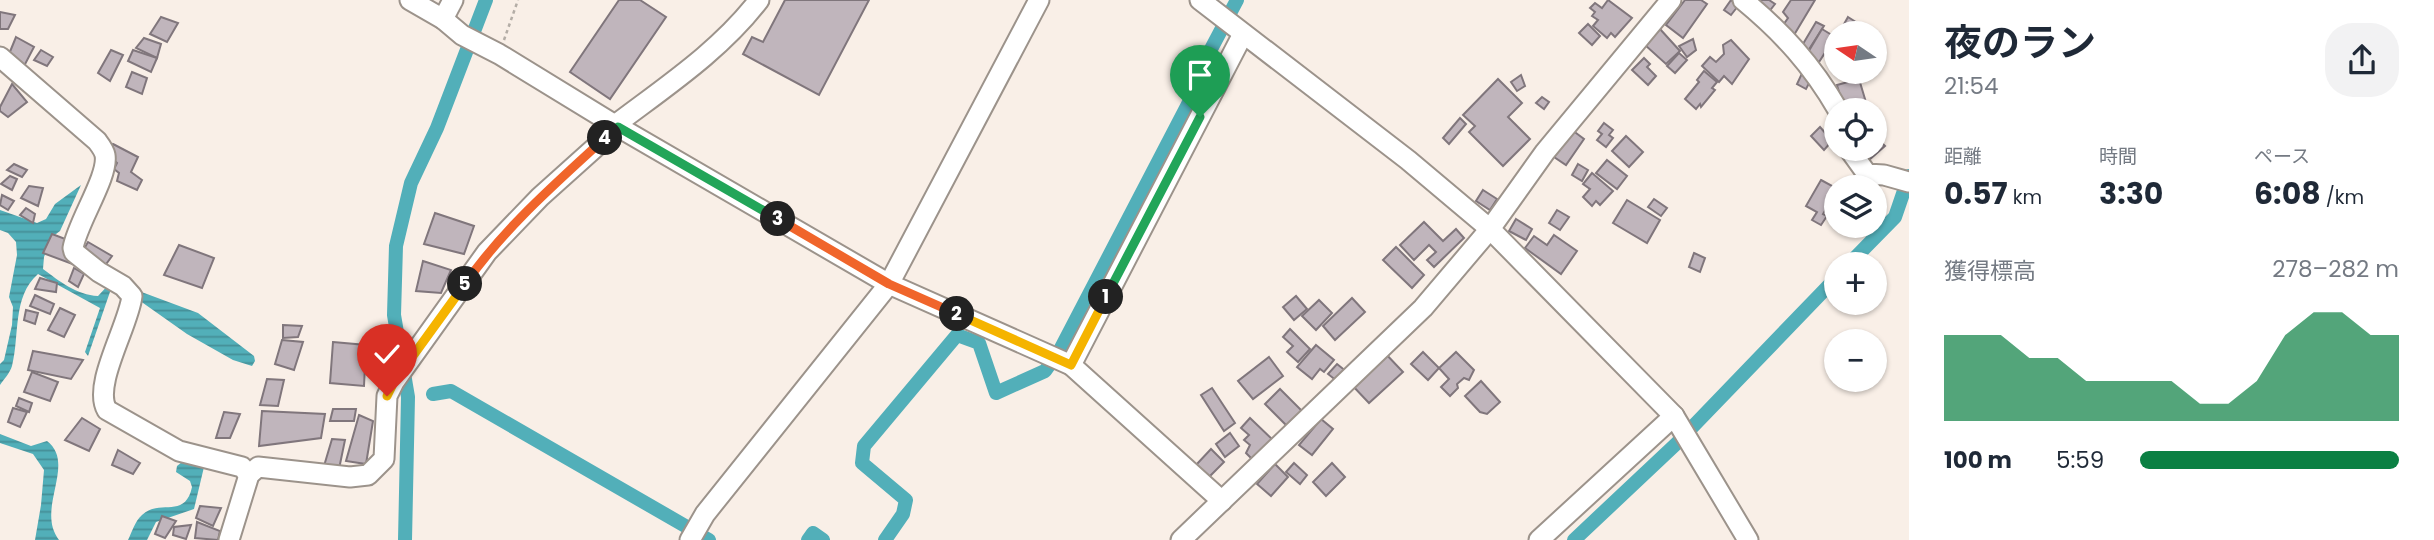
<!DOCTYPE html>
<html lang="ja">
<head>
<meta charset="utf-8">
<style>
  :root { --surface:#fff; --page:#f2f2f3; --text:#1f2937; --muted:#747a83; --accent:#0b8043 }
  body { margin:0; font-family:Poppins,"Noto Sans JP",sans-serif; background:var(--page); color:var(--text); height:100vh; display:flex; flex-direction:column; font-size:26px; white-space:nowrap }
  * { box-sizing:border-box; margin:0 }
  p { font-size:23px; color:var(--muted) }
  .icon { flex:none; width:38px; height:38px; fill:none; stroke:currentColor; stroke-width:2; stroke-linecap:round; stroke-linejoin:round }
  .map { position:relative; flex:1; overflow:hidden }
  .drawer { display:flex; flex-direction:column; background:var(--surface); width:525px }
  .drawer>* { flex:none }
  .needle { width:46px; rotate:283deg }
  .tools { position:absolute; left:1824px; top:21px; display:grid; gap:14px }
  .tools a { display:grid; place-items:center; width:63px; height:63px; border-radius:50%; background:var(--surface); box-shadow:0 2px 5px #0004; font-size:35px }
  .pin { position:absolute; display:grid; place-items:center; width:60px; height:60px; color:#fff; margin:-72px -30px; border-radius:50% 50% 50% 0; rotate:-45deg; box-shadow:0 0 7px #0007 }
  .pin .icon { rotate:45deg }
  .km { position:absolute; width:35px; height:35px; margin:-18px; border-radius:50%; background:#222; color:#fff; font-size:19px; line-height:35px; text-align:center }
  .round { display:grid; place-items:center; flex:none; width:74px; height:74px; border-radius:28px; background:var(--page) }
  .headline { display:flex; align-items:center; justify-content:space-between; height:119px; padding:0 35px }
  h1 { font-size:38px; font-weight:700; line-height:52px }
  .figures { display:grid; grid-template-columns:repeat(3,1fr); gap:10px; height:119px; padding:7px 35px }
  .figures div { display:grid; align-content:center }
  .figures b { font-size:30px; font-weight:700 }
  .figures small { font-size:19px; font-weight:400 }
  .figures p { font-size:19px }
  .chart { height:196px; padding:14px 35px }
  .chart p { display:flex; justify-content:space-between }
  .chart svg { width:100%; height:126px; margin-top:7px; fill:var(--accent); opacity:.7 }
  ul { padding:0 35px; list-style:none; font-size:23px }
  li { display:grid; grid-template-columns:112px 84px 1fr; align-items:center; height:52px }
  li i { height:18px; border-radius:9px; background:var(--accent) }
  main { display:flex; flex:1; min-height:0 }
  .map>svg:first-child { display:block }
  .water { fill:url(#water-rules) }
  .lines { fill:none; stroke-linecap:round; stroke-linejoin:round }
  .canal { stroke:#52afb9; stroke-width:14 }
  .building { fill:#c0b5bc; stroke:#80767c; stroke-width:2 }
  .minor-casing { stroke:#9c938b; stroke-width:23 }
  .path { stroke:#b4ada6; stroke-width:2.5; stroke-dasharray:3.5 3.5; stroke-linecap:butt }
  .minor { stroke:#fff; stroke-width:19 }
  .split-1-casing { stroke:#fff; stroke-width:14 }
  .split-2-casing { stroke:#fff; stroke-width:14 }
  .split-3-casing { stroke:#fff; stroke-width:14 }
  .split-4-casing { stroke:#fff; stroke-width:14 }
  .split-5-casing { stroke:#fff; stroke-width:14 }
  .split-6-casing { stroke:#fff; stroke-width:14 }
  .split-1 { stroke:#22a559; stroke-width:9 }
  .split-2 { stroke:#f5b400; stroke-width:9 }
  .split-3 { stroke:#f0652b; stroke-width:9 }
  .split-4 { stroke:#22a559; stroke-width:9 }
  .split-5 { stroke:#f0652b; stroke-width:9 }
  .split-6 { stroke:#f5b400; stroke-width:9 }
</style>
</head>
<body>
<main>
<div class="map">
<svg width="1909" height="540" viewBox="0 0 1909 540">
  <defs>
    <pattern id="water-rules" width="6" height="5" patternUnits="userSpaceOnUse" patternTransform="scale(1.75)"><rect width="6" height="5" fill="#52afb9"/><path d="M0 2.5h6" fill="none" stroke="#458f97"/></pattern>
  </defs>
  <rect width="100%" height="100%" fill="#f9efe7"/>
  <g class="water">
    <path d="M81 185 60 231 52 237 44 257 43 269C59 281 77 295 98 296L112 281 198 313 254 356 255 361 252 366 233 360 187 334 126 291 111 289 88 356 85 352 100 308 38 274C12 297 20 335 12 366 10 373 4 379 0 385V364L4 360 12 325 13 307 9 297 17 255 16 242 8 233 0 230V210L37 223 46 219 55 204Z"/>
    <path d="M0 434 31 446 47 441C77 464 35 509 59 540H35L41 505 44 470 33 454 0 443Z"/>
    <path d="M182 462 204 467 194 509 156 522 147 540H128C132 532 135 521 142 515 159 498 185 520 192 487L190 481 176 472 177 466Z"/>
  </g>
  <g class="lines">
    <g class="canal">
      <path d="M1849 264 1895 217 1909 176"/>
      <path d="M1060 350 1197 87 1201 68 1237 0"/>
      <path d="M433 394 451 391 687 527"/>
      <path d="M702 536 709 540"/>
      <path d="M405 540 408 397 394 315 396 246 411 183 437 128 486 0"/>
      <path d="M808 540 813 533 823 540"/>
      <path d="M885 540 903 514 906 500 862 463 864 446 957 335 979 343 996 393 1045 371 1050 364"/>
      <path d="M1574 540 1676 444 1836 278"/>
    </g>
  </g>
  <g class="building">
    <path d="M619 0H640L666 17 610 99 570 72Z"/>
    <path d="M785 0H869L819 95 743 54 752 37 763 42Z"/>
    <path d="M1608 0 1632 18 1615 37 1611 33 1607 38 1593 26 1598 20 1592 16 1595 12 1590 8 1595 3 1602 8Z"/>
    <path d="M1685 0H1701L1707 4 1683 38 1666 25Z"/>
    <path d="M1731 0 1738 6 1731 15 1724 10Z"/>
    <path d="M1749 0H1769L1775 4 1768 13Z"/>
    <path d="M1791 0H1815L1791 40 1781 28 1788 18 1783 12Z"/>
    <path d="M0 12 15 15 8 29H0Z"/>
    <path d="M161 17 178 23 167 42 150 34Z"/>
    <path d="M1848 17 1859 24 1854 32 1857 33H1839Z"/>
    <path d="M1816 22 1824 26 1806 54 1800 49Z"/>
    <path d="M1588 24 1600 36 1592 45 1579 33Z"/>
    <path d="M1660 29 1680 51 1666 64 1645 45Z"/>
    <path d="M1822 29 1835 37 1819 62 1807 54Z"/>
    <path d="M16 37 34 47 22 70 7 59Z"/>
    <path d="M144 38 161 44 157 58 136 48Z"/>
    <path d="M1693 39 1696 50 1687 57 1679 46Z"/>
    <path d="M1731 40 1749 59 1732 84 1724 76 1719 82 1702 66 1710 57 1716 62 1724 54 1723 45Z"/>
    <path d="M41 50 53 57 47 66 34 60Z"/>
    <path d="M111 50 123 55 110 81 98 73Z"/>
    <path d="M133 50 157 58 151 72 128 61Z"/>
    <path d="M1679 53 1687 60 1675 73 1667 66Z"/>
    <path d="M1644 58 1650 64 1647 67 1656 76 1648 85 1632 70Z"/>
    <path d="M1804 69 1814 74 1806 89 1797 84Z"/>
    <path d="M1704 71 1717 82 1712 88 1715 90 1701 107 1700 104 1696 109 1685 99 1699 82 1697 80Z"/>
    <path d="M132 72 147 78 142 94 126 87Z"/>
    <path d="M1521 75 1525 86 1517 91 1511 82Z"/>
    <path d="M1498 79 1522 103 1508 117 1530 139 1503 166 1469 132 1475 126 1463 115Z"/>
    <path d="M1859 79 1868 109 1844 110 1837 85Z"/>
    <path d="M12 84 27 102 8 117 0 111V107Z"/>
    <path d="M1542 97 1549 102 1544 109 1536 103Z"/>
    <path d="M1874 113H1877L1883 120 1874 129Z"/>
    <path d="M1460 118 1466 124 1449 144 1443 138Z"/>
    <path d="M1604 123 1613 130 1609 135 1613 138 1606 147 1597 140 1602 134 1598 131Z"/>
    <path d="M1820 127 1827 135 1832 130 1836 133 1833 140 1824 150 1811 136Z"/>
    <path d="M1572 130 1584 139 1566 165 1554 157Z"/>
    <path d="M1874 135 1885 146 1869 160 1862 151 1863 149H1874Z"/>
    <path d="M1626 136 1643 152 1629 167 1612 151Z"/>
    <path d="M113 144 138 157 131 172 142 180 137 190 117 181 119 173 114 169 117 163 108 154Z"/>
    <path d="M1607 160 1627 176 1617 189 1596 173Z"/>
    <path d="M14 164 27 170 22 177 7 170Z"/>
    <path d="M1578 164 1588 170 1582 181 1572 175Z"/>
    <path d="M1592 173 1613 191 1600 205 1596 201 1592 206 1583 197 1590 189 1583 184Z"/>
    <path d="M1858 173 1866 183 1864 187H1858L1852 181Z"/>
    <path d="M10 176 17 179 12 190 1 184Z"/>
    <path d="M1821 180 1836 188V208L1829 204 1823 214 1827 216 1821 225 1812 220 1817 212 1806 206Z"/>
    <path d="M29 186 43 188 38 206 21 198Z"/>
    <path d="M1483 190 1497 199 1490 210 1476 201Z"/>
    <path d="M2 195 14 201 8 210 0 205Z"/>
    <path d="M1654 199 1667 208 1661 216 1648 207Z"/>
    <path d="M1627 200 1660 220 1647 243 1613 223Z"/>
    <path d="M26 208 35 214 33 223 20 215Z"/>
    <path d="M1557 210 1569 217 1560 230 1549 223Z"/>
    <path d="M435 213 474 226 464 254 424 244Z"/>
    <path d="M1516 219 1532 229 1526 240 1509 231Z"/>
    <path d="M1424 222 1443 241 1456 229 1464 238 1434 267 1427 260 1436 252 1429 245 1414 260 1400 245Z"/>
    <path d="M52 234 68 240 86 269 43 253Z"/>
    <path d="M1554 235 1577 251 1561 274 1525 248 1534 236 1547 245Z"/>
    <path d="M88 242 112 256 104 267 81 254Z"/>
    <path d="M179 245 214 258 202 288 164 275Z"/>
    <path d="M1396 247 1424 275 1412 288 1383 260Z"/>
    <path d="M1694 253 1705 258 1700 272 1689 267Z"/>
    <path d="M423 261 451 270 441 293 416 291Z"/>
    <path d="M74 268 84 274 78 287 69 281Z"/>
    <path d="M40 278 57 283 56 292 35 289Z"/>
    <path d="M35 295 54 304 50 314 30 306Z"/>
    <path d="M1296 296 1307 309 1294 320 1283 307Z"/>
    <path d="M1352 298 1365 312 1335 340 1323 326Z"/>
    <path d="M1319 300 1332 313 1316 330 1302 316Z"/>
    <path d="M60 308 75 315 64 337 48 330Z"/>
    <path d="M26 310 38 313 35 324 24 320Z"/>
    <path d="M283 325 302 326 298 337 283 338Z"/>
    <path d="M1290 329 1310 349 1298 362 1287 352 1293 346 1283 337Z"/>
    <path d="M282 340 303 342 294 370 275 364Z"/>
    <path d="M333 342 366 345 364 386 330 383Z"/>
    <path d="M1316 345 1334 360 1324 372 1320 369 1312 379 1297 367Z"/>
    <path d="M33 351 83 360 71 379 28 370Z"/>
    <path d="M1383 351 1403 372 1369 403 1350 383Z"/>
    <path d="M1423 352 1439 368 1428 380 1411 364Z"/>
    <path d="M1456 352 1474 370 1469 380 1464 378 1457 384 1458 388 1450 396 1441 387 1449 379 1439 368Z"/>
    <path d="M1269 357 1283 376 1253 399 1238 381Z"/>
    <path d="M1337 364 1347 372 1338 382 1328 374Z"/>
    <path d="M32 372 58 382 50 401 24 392Z"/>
    <path d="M267 379 284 380 278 406 260 405Z"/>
    <path d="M1481 381 1500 402 1487 414 1480 412 1465 396Z"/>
    <path d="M1212 388 1235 423 1224 431 1201 395Z"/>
    <path d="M1280 389 1302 411 1287 426 1265 404Z"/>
    <path d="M19 398 32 403 29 412 16 406Z"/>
    <path d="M13 408 27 412 20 427 8 422Z"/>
    <path d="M333 409H356L354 421H330Z"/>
    <path d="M262 411 325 414 321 438 259 446Z"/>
    <path d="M224 412 240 414 230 438H216Z"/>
    <path d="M359 415 373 421 366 464 346 461Z"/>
    <path d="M82 418 100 429 89 451 65 440Z"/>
    <path d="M1250 418 1275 442 1256 463 1246 453 1250 445 1244 440 1249 435 1241 428Z"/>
    <path d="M1321 419 1333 429 1312 455 1299 445Z"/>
    <path d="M1230 433 1239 446 1225 457 1216 444Z"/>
    <path d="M332 439 345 440 339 469 324 466Z"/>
    <path d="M1211 449 1224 462 1209 477 1196 465Z"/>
    <path d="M118 450 140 463 133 474 112 465Z"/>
    <path d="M1294 463 1307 475 1300 484 1286 472Z"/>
    <path d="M1332 463 1345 477 1326 496 1313 482Z"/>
    <path d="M1275 464 1288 477 1271 496 1257 484Z"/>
    <path d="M200 506 221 508 213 526 196 518Z"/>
    <path d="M162 516 176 521 165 538 155 534Z"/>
    <path d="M197 522 220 531 218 540 195 538Z"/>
    <path d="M191 525 186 539 173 535 174 527Z"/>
  </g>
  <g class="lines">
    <g class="minor-casing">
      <g id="minor">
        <path d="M410 0 443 19 462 35 499 54 615 125 889 284 1071 365 1222 501"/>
        <path d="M1200 0 1408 160 1490 229 1674 416 1748 540"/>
        <path d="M1743 0C1783 33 1812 65 1838 110"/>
        <path d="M443 19 453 0"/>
        <path d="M0 57 97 141C100 145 104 150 105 155 109 176 77 223 73 248L74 252 99 272 123 286 132 296C129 325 92 385 107 410L179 451 242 467 249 475"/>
        <path d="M615 125C665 87 720 51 759 0"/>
        <path d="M1849 149 1867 174 1884 175 1909 182"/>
        <path d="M1071 365 1243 34"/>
        <path d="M229 540 249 475 258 467 350 477 368 475 384 459 387 396 394 382 487 252 540 197 618 127"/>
        <path d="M690 540 705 514 889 284 1039 0"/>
        <path d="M1181 540 1423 308 1490 229 1545 152 1671 0"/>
        <path d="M1539 540 1674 416"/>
      </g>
    </g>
    <path class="path" d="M504 40 518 0"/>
    <use href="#minor" class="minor"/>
  </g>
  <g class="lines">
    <g class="split-1-casing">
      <path id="split-1" d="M1106 297 1200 117"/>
    </g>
    <g class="split-2-casing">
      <path id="split-2" d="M957 314 1071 365 1106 297"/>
    </g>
    <g class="split-3-casing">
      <path id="split-3" d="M778 219 889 284 957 314"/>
    </g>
    <g class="split-4-casing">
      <path id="split-4" d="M605 138 618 127 778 219"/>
    </g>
    <g class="split-5-casing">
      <path id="split-5" d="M465 284C504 228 555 184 605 138"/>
    </g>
    <g class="split-6-casing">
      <path id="split-6" d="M387 396 394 382 465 284"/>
    </g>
    <use href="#split-1" class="split-1"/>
    <use href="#split-2" class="split-2"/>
    <use href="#split-3" class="split-3"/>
    <use href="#split-4" class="split-4"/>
    <use href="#split-5" class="split-5"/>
    <use href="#split-6" class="split-6"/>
  </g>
</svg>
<div class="tools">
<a><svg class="needle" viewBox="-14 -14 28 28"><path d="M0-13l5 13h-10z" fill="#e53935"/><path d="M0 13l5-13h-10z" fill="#747a83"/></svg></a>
<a><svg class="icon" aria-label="locate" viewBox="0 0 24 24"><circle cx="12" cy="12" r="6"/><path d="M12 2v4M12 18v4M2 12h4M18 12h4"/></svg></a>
<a><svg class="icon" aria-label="layers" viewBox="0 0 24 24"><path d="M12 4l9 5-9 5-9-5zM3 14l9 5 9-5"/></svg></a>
<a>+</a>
<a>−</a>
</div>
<div class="pin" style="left:1200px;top:117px;background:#1e9e55"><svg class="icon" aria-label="arrive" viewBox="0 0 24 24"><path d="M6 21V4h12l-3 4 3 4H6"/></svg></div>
<div class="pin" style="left:387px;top:396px;background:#d93025"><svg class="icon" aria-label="check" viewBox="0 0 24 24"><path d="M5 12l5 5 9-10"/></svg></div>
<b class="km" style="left:1106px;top:297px">1</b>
<b class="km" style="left:957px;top:314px">2</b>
<b class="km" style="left:778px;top:219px">3</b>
<b class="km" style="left:605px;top:138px">4</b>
<b class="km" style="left:465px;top:284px">5</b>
</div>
<section class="drawer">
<div class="headline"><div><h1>夜のラン</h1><p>21:54</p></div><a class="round"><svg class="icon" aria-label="share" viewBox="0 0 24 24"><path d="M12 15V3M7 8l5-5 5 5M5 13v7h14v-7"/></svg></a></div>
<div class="figures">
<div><p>距離</p><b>0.57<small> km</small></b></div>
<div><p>時間</p><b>3:30</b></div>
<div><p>ペース</p><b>6:08<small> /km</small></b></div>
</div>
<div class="chart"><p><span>獲得標高</span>278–282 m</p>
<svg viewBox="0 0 160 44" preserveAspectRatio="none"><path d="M0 44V14L10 14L20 14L30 22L40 22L50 30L60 30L70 30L80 30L90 38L100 38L110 30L120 14L130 6L140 6L150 14L160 14V44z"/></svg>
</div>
<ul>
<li><b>100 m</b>5:59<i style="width:100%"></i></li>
</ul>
</section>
</main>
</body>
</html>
